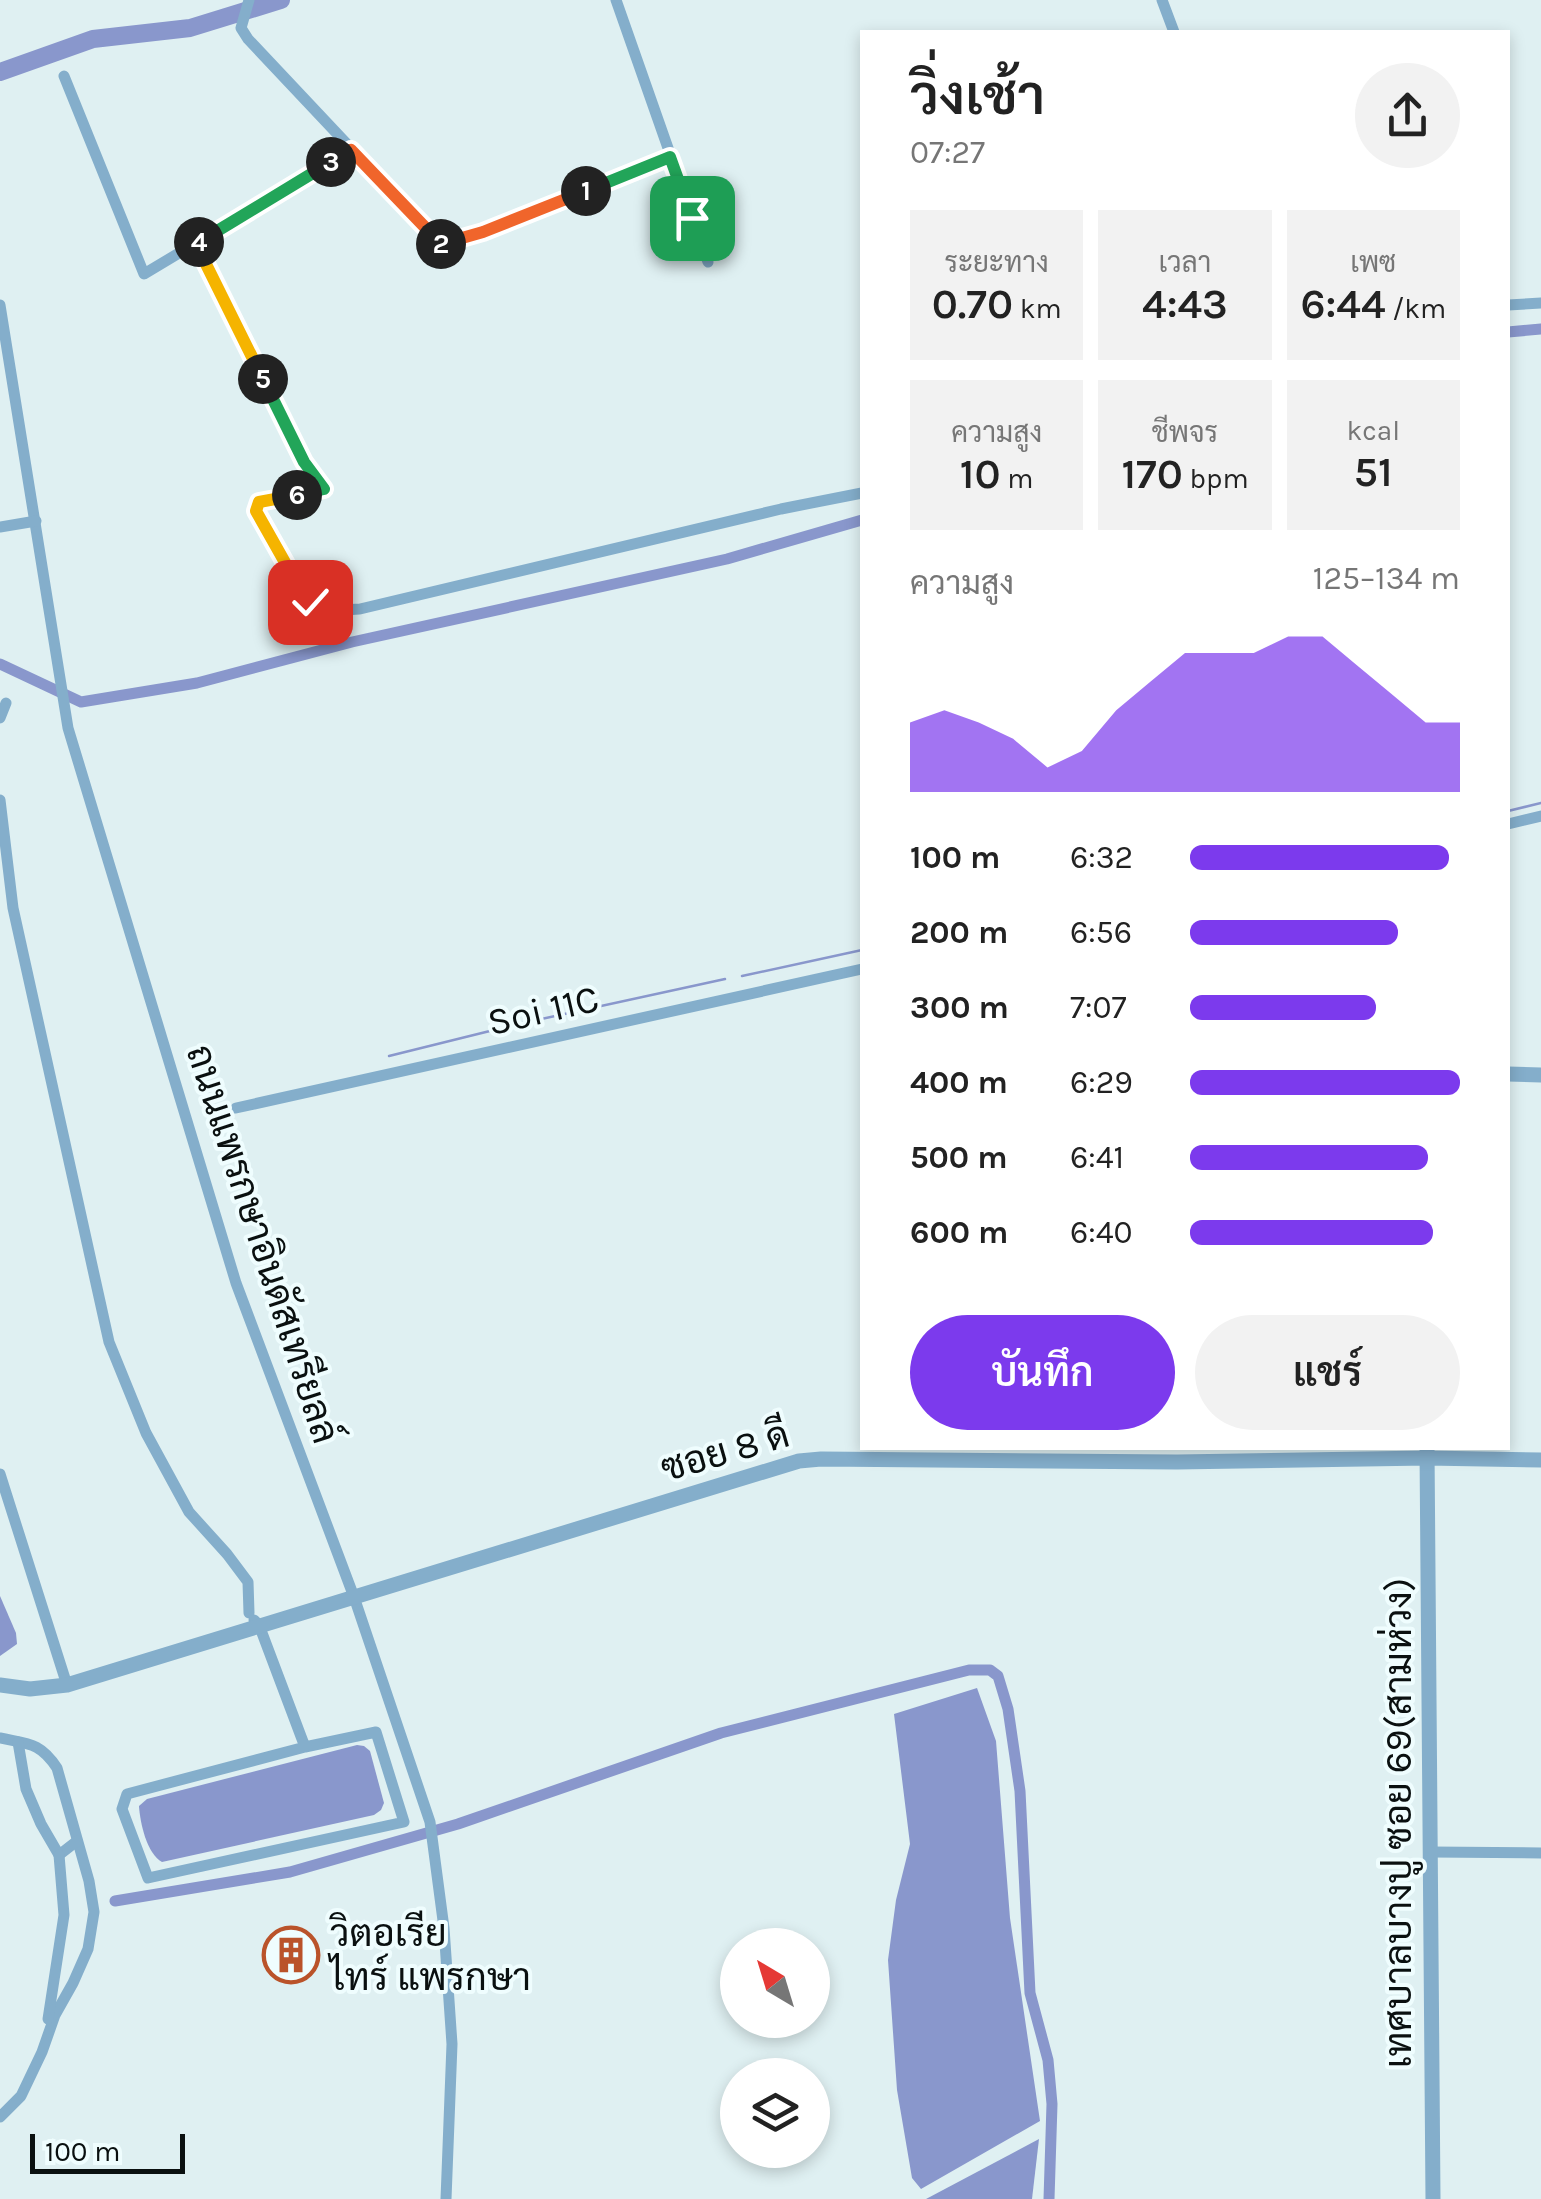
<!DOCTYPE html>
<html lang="th">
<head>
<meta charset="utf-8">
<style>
  :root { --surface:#fff; --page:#f2f2f2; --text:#222; --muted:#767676; --accent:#7c3aed }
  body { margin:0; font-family:Karla,Sarabun,sans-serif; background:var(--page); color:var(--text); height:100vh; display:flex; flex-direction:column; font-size:38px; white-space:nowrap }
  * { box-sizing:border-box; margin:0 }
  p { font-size:32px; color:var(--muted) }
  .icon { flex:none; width:55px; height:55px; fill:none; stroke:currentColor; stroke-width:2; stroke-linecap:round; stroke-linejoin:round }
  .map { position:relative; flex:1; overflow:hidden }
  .drawer { position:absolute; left:860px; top:30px; width:650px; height:1420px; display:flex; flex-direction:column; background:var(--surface); border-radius:0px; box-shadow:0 5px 15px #0003 }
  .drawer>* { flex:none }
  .needle { width:65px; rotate:322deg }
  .tools { position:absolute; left:720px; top:1928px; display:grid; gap:20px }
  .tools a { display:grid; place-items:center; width:110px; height:110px; border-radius:50%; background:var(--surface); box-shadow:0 5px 15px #0003; font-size:50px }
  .scale { position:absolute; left:30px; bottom:25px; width:155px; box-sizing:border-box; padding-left:10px; border:5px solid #0a1010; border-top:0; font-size:28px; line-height:35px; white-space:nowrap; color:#0a1010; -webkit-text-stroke:8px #effdfe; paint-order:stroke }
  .pin { position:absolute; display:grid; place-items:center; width:85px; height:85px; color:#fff; margin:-42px; border-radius:20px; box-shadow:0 5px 15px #0006 }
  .km { position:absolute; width:50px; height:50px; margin:-25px; border-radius:50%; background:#222; color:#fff; font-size:28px; line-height:50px; text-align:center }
  .round { display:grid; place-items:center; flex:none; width:105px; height:105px; border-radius:52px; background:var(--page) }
  .headline { display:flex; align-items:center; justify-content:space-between; height:170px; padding:0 50px }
  h1 { font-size:55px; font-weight:600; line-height:75px }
  .stats { display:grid; grid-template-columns:repeat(3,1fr); gap:15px; height:170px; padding:10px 50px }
  .stats div { display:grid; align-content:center; border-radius:0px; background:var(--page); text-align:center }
  .stats b { font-size:42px; font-weight:600 }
  .stats small { font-size:28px; font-weight:400 }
  .stats p { font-size:28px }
  .chart { height:280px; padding:20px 50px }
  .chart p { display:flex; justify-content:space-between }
  .chart svg { width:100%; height:180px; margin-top:10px; fill:var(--accent); opacity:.7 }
  .action { display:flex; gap:20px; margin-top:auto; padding:20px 50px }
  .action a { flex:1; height:115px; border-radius:60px; background:var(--accent); color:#fff; font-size:40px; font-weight:600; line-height:115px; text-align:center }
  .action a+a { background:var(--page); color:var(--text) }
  ul { padding:0 50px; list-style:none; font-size:32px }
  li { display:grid; grid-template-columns:160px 120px 1fr; align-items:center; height:75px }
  li i { height:25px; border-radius:12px; background:var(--accent) }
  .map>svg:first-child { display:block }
  .water { fill:#8997cc }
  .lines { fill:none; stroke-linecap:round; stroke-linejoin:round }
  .stream { stroke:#8997cc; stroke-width:2.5 }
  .canal { stroke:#8997cc; stroke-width:11 }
  .river { stroke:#8997cc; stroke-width:18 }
  .minor { stroke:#84aecb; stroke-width:11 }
  .tertiary { stroke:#84aecb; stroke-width:15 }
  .split-1-casing { stroke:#fff; stroke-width:20 }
  .split-2-casing { stroke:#fff; stroke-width:20 }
  .split-3-casing { stroke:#fff; stroke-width:20 }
  .split-4-casing { stroke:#fff; stroke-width:20 }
  .split-5-casing { stroke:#fff; stroke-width:20 }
  .split-6-casing { stroke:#fff; stroke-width:20 }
  .split-7-casing { stroke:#fff; stroke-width:20 }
  .split-1 { stroke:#22a559; stroke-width:12 }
  .split-2 { stroke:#f0652b; stroke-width:12 }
  .split-3 { stroke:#f0652b; stroke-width:12 }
  .split-4 { stroke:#22a559; stroke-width:12 }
  .split-5 { stroke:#f5b400; stroke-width:12 }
  .split-6 { stroke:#22a559; stroke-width:12 }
  .split-7 { stroke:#f5b400; stroke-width:12 }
  .labels { text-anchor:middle; stroke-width:8; stroke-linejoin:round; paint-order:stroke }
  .street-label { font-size:38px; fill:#0a1010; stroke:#effdfe }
  .poi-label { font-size:38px; fill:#0a1010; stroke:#effdfe; text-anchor:start }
</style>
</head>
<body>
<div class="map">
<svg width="1541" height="2199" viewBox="0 0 1541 2199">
  <rect width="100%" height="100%" fill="#dff0f2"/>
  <g class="water">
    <path d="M0 1596 16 1633 17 1644 0 1656Z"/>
    <path d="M977 1688 996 1741 1010 1918 1040 2121 921 2189 912 2178 897 2090 888 1960 896 1900 910 1844 894 1714Z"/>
    <path d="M357 1745 364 1746 370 1751 384 1803 381 1810 374 1815 162 1862C147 1854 140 1823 139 1806L147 1799Z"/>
    <path d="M1039 2139 1032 2199H926Z"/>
  </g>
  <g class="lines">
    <g class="stream">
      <path d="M1508 811 1541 803"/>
      <path d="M742 976 862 950"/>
      <path d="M523 1023 725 979"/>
      <path d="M389 1056 506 1027"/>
    </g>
    <g class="canal">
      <path d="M1508 332 1541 329"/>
      <path d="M0 664 81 702 197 683 352 642 727 559 862 520"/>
      <path d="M115 1901 290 1872 458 1824 721 1733 969 1670H990L998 1676 1008 1709 1020 1791 1030 1993 1048 2060 1052 2104 1049 2199"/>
    </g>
    <path class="river" d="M0 72 93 39 190 28 281 0"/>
    <g class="minor">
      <path d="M249 0 241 28 248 39 442 245 483 232 670 157"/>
      <path d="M616 0 708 262"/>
      <path d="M1162 0 1174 32"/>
      <path d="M64 76 144 274 351 150"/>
      <path d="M195 244C212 277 230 310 246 343 269 393 290 446 325 489L259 502 256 511C266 532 301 601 321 608 331 613 348 609 360 609L781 509 862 493"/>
      <path d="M0 305 68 728 236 1283 354 1597 430 1822 444 1928 452 2044 446 2199"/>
      <path d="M1508 305 1541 303"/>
      <path d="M0 527 36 521"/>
      <path d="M0 718 6 703"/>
      <path d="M0 800 13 908 109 1342 146 1433 189 1512 227 1554 248 1582 249 1613"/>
      <path d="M1508 824 1541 816"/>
      <path d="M236 1108 862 969"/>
      <path d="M0 1474 67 1685"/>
      <path d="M254 1620 259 1625 305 1747 127 1794 122 1809 148 1878 404 1822 376 1732 305 1747"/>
      <path d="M0 1738C28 1744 40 1742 57 1768L89 1881 94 1912 88 1949 73 1983 55 2015 42 2052 21 2096 0 2117"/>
      <path d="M18 1742 26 1789 41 1824 59 1855 77 1841"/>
      <path d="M1431 1852 1541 1853"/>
      <path d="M48 2019 64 1915 59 1855"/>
    </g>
    <g class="tertiary">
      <path d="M1508 1074 1541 1075"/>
      <path d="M1427 1448 1433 2199"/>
      <path d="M0 1685 30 1689 67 1685 799 1461 821 1459 1177 1462 1427 1458 1541 1460"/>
    </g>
  </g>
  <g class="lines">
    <g class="split-1-casing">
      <path id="split-1" d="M586 191 670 157 692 218"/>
    </g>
    <g class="split-2-casing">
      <path id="split-2" d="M441 244 483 232 586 191"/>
    </g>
    <g class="split-3-casing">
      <path id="split-3" d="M331 162 351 150 441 244"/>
    </g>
    <g class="split-4-casing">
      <path id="split-4" d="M199 242 331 162"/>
    </g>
    <g class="split-5-casing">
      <path id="split-5" d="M199 242 196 244 263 379"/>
    </g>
    <g class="split-6-casing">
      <path id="split-6" d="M263 379 304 462 324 489 297 495"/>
    </g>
    <g class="split-7-casing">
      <path id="split-7" d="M297 495 259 502 256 511 300 589 310 602"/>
    </g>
    <use href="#split-1" class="split-1"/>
    <use href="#split-2" class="split-2"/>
    <use href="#split-3" class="split-3"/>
    <use href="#split-4" class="split-4"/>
    <use href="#split-5" class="split-5"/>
    <use href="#split-6" class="split-6"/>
    <use href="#split-7" class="split-7"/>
  </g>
  <defs>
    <g id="building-ring" transform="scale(2.875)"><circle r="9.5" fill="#effdfe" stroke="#ba532a" stroke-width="1.5"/><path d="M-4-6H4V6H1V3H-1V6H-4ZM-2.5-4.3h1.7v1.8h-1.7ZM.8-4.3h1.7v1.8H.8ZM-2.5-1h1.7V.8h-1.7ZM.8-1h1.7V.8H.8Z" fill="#ba532a"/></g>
  </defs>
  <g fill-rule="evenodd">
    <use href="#building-ring" x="291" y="1955"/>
  </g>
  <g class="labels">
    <g class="street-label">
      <text transform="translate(543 1010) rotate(-13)" y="13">Soi 11C</text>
      <text transform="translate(263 1244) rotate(72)" y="13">ถนนแพรกษาอินดัสเทรียลล์</text>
      <text transform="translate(725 1451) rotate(-16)" y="13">ซอย 8 ดี</text>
      <text transform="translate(1398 1823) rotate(-90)" y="13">เทศบาลบางปู ซอย 69(สามห่วง)</text>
    </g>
    <g class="poi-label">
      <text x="330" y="1946">วิตอเรีย<tspan x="330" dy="44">ไทร์ แพรกษา</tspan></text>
    </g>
  </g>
</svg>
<div class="tools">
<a><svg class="needle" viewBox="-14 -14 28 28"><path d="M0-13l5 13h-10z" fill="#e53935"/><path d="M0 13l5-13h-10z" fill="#767676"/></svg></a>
<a><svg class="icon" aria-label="layers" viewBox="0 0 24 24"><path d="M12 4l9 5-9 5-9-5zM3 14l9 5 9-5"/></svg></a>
</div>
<div class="scale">100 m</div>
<div class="pin" style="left:692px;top:218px;background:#1e9e55"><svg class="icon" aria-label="arrive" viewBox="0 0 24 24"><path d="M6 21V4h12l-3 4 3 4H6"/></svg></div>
<div class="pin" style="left:310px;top:602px;background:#d93025"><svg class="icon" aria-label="check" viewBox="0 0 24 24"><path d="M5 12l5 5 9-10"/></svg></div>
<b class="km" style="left:586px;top:191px">1</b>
<b class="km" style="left:441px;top:244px">2</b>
<b class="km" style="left:331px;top:162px">3</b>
<b class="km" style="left:199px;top:242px">4</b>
<b class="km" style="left:263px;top:379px">5</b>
<b class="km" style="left:297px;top:495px">6</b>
<section class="drawer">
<div class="headline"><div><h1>วิ่งเช้า</h1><p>07:27</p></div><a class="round"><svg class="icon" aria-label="share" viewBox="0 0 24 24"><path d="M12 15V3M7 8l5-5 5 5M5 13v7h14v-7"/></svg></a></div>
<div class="stats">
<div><p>ระยะทาง</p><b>0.70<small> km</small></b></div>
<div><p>เวลา</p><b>4:43</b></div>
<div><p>เพซ</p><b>6:44<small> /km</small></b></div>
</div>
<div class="stats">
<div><p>ความสูง</p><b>10<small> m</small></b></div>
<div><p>ชีพจร</p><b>170<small> bpm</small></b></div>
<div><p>kcal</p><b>51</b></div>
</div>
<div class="chart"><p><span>ความสูง</span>125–134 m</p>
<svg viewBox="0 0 160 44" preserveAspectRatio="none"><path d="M0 44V27L10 24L20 27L30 31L40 38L50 34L60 24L70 17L80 10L90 10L100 10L110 6L120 6L130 13L140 20L150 27L160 27V44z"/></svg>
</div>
<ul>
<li><b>100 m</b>6:32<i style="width:96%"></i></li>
<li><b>200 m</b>6:56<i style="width:77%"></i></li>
<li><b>300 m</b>7:07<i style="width:69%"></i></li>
<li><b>400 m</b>6:29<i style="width:100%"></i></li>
<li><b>500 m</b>6:41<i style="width:88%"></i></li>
<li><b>600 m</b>6:40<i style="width:90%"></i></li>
</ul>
<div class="action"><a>บันทึก</a><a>แชร์</a></div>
</section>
</div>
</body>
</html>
